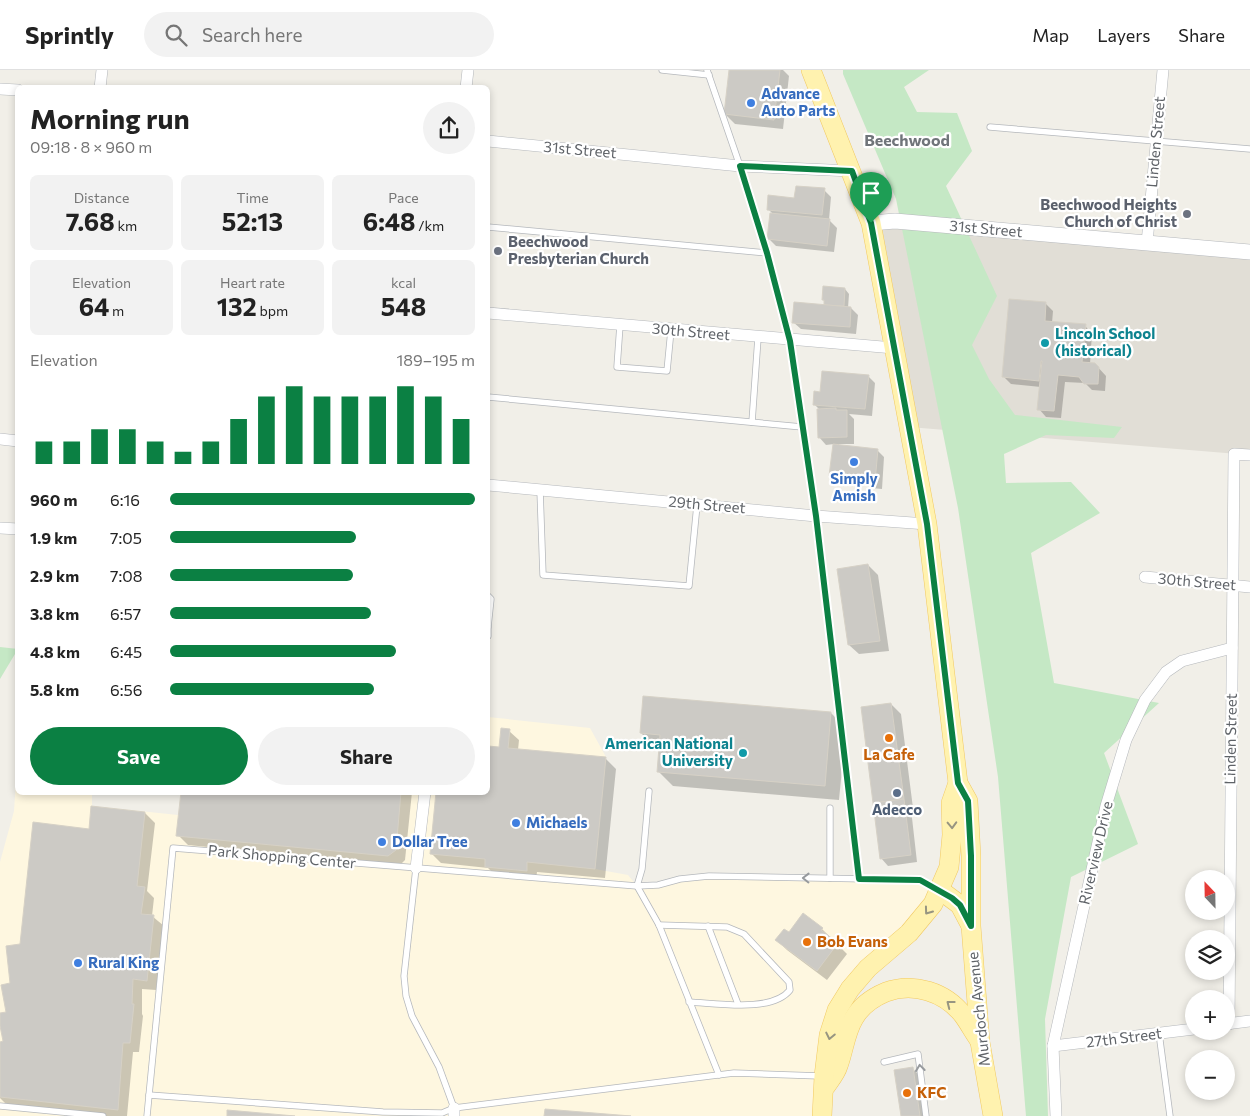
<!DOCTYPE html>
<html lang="en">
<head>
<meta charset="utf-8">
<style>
  :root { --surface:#fff; --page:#f2f2f2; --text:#222; --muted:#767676; --line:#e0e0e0; --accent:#0b8043 }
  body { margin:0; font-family:Commissioner,sans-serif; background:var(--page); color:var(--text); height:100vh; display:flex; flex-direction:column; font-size:19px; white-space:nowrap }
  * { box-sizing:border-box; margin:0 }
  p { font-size:16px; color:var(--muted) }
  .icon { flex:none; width:28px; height:28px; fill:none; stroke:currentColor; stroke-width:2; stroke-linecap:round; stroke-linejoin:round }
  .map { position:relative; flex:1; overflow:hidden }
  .sheet { position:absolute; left:15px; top:15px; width:475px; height:710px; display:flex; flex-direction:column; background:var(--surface); border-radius:8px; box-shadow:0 2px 8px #0003 }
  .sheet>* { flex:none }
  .needle { width:32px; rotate:338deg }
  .controls { position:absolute; left:1185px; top:800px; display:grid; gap:10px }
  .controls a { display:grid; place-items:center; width:50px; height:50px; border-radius:50%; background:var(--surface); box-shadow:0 2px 8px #0003; font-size:25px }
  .pin { position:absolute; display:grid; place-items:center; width:42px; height:42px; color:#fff; margin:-51px -21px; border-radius:50% 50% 50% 0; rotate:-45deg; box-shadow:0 0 5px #0007 }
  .pin .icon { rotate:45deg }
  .round { display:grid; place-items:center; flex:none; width:52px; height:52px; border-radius:26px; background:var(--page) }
  .overview { display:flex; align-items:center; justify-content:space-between; height:85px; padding:0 15px }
  h1 { font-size:28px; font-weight:700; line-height:38px }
  .metrics { display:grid; grid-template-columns:repeat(3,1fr); gap:8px; height:85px; padding:5px 15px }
  .metrics div { display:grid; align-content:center; border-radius:8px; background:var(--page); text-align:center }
  .metrics b { font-size:25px; font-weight:700 }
  .metrics small { font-size:14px; font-weight:400 }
  .metrics p { font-size:14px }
  .chart { height:140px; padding:10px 15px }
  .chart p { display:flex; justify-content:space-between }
  .chart svg { width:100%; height:90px; margin-top:5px; stroke:var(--accent); stroke-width:6 }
  .primary-button { display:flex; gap:10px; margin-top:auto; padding:10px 15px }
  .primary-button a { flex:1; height:58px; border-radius:30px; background:var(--accent); color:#fff; font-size:20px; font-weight:700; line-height:58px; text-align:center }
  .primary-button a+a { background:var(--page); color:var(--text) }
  ul { padding:0 15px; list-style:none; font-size:16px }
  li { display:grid; grid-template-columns:80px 60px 1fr; align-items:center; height:38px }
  li i { height:12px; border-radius:6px; background:var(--accent) }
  header { display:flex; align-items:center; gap:30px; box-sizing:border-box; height:70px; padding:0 25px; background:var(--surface); border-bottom:1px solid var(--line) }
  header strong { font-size:24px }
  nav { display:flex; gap:28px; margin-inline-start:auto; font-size:18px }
  .search { width:350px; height:45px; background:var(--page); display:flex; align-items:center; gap:12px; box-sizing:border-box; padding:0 18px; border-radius:28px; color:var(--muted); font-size:19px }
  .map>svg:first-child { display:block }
  .commercial { fill:#fef7e0 }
  .education { fill:#e1ded6 }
  .green { fill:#c5e8c5 }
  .shadow { fill:#0003 }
  .building { fill:#cccac5; stroke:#d6d1c6 }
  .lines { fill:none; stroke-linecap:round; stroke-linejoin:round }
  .service-casing { stroke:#b5b8bc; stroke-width:7 }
  .minor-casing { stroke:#b5b8bc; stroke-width:12 }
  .tertiary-casing { stroke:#b5b8bc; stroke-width:16 }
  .primary-casing { stroke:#f2c960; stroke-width:20 }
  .service { stroke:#fff; stroke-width:5.5 }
  .minor { stroke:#fff; stroke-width:11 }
  .tertiary { stroke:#fff; stroke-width:15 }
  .primary { stroke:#fff2af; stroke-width:19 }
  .oneway { stroke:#979581 }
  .oneway2 { stroke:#979a9d }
  .route-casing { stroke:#fff; stroke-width:10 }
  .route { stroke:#0b8043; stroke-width:6 }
  .shop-dot { fill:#3f7fe0; stroke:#fff; stroke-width:2 }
  .worship-dot { fill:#6b7280; stroke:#fff; stroke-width:2 }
  .culture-dot { fill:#0f9aa8; stroke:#fff; stroke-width:2 }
  .food-dot { fill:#e8710a; stroke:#fff; stroke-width:2 }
  .service-dot { fill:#5c6f8a; stroke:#fff; stroke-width:2 }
  .labels { text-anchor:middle; stroke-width:4.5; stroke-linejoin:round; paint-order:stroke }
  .shop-label { font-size:15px; font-weight:bold; fill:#366cbe; stroke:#fff; text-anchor:start }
  .street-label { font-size:15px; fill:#5f6368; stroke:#fff }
  .worship-label { font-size:15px; font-weight:bold; fill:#5b616d; stroke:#fff; text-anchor:end }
  .culture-label { font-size:15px; font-weight:bold; fill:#0d838f; stroke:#fff; text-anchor:start }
  .food-label { font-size:15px; font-weight:bold; fill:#c56008; stroke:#fff; text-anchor:start }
  .service-label { font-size:15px; font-weight:bold; fill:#4e5e75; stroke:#fff }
  .neighbourhood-label { font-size:16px; font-weight:bold; fill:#70757a; stroke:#fff }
</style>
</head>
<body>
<header>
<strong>Sprintly</strong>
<div class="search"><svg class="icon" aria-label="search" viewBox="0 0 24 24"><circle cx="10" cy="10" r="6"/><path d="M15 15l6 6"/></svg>Search here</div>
<nav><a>Map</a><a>Layers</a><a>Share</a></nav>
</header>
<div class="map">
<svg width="1250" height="1046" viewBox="0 0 1250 1046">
  <rect width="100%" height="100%" fill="#f1efe8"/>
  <path class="commercial" d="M488 647 590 658 606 687 595 799 628 805 637 816 709 806 920 810 940 820 850 919 822 1046H0V792L14 741 17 696 18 722 92 723V736L178 745 181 723 488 722Z"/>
  <path class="education" d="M871 153 1250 182V385L909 357Z"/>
  <g class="green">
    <path d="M843 0H929L904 17 917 42 957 43 972 81 946 116 997 226 972 275 989 309 1015 345 1122 357 1114 368 1046 365 1004 384 1006 413 1071 412 1100 443 1031 483 1054 613 1159 633 1104 683 1138 774 1071 807 1045 949 1048 1046H1026L998 707 958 438 896 129 843 4Z"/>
    <path d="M0 577 18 579 0 609Z"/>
  </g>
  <g class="shadow">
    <path d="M730 0H783L789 6 783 59 735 54 725 44Z"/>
    <path d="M824 120 831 127 829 150 837 158 834 182 776 176 768 168 772 143 768 139Z"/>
    <path d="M845 219 849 224 848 238H851L858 245 856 264 801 259 793 252 825 236 826 232 823 230Z"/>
    <path d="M1046 234 1053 241 1052 253 1085 256 1092 263 1090 294H1095L1106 306 1105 321 1092 320 1085 313 1065 312 1061 348 1046 347 1039 339 1041 317 1011 314 1004 307Z"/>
    <path d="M868 306 875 313 872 346 849 344 854 349V374H839V376L877 380 884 387 882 419 871 418 868 415 838 413 831 406 834 374 826 375 819 367V339L814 334 821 323Z"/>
    <path d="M868 495 878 505 889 581 859 584 849 575Z"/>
    <path d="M891 634 901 644 913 738 911 739 917 792 888 796 881 788Z"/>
    <path d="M831 643 846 658 839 730 673 716 658 701 660 678H656L641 663Z"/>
    <path d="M509 661 519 670 518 680 606 689 616 699 605 808 537 802 536 810 496 806 488 798 441 793 431 783 488 722V677L500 678Z"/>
    <path d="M182 722H412L405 790 399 796 188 775 178 765Z"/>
    <path d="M93 737 145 743 155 753 147 821 154 828 152 846 164 856 156 920 142 919V944L143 946 139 982H133L127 1046H96L8 1036 0 1028V973L4 972 0 944 7 943 12 914 21 875 90 760Z"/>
    <path d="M803 845 822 859 847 884 827 910 787 880 777 870 789 864Z"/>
    <path d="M913 999 920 1006 926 1046H902Z"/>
  </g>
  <g class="building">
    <path d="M729 0H780L774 50 724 44Z"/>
    <path d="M796 116 825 118 822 145 767 140 768 125 794 128Z"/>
    <path d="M770 143 830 149 827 176 767 169Z"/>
    <path d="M823 216 845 218 844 236 824 235V230H822Z"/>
    <path d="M1009 229 1046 232 1045 251 1086 254 1082 292 1095 293 1099 297 1098 314H1084L1079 307 1058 305 1054 341 1037 340 1042 291H1041L1039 311 1002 307Z"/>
    <path d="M794 232 851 237 850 257 792 253Z"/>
    <path d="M822 301 869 305 865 339 813 335 814 321 820 322Z"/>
    <path d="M836 338V340H847V367L818 368 817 339Z"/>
    <path d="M833 374 878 379 875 412H863V409L829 406Z"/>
    <path d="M868 494 880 571 848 575 837 499Z"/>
    <path d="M643 626 831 642 825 716 657 702 660 665 640 663Z"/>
    <path d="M891 633 904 729 873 733 861 637Z"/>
    <path d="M501 658 510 659 508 678 606 687 595 799 527 792V801L485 797V789L430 784 436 722H488V676L499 677Z"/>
    <path d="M181 722H401L396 780 388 786 176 766Z"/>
    <path d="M904 729 911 785 880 789 873 733Z"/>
    <path d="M91 736 145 742 137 816 145 817 141 844 154 845 147 911 133 909 132 934H134L130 973H123L118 1040 0 1027V972L3 971 0 956V943L6 942 1 915 10 913 6 876 20 874 33 752 89 759Z"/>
    <path d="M803 843 823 858 821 860 838 873 817 901 775 870 784 859 789 862Z"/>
    <path d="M913 997 920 1046H901L894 1000Z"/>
    <path d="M545 1039 631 1046H544Z"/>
    <path d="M227 1040 295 1046H227Z"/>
  </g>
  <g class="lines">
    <g class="service-casing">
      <g id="service">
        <path d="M662 0 709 5"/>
        <path d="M707 0 740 96 767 183 790 271 816 446 859 809"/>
        <path d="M990 57 1250 79"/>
        <path d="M488 157 767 183"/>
        <path d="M620 255 617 297 667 301 671 260"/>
        <path d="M488 327 802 357"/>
        <path d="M752 352 758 268"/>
        <path d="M540 420 543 505 689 516 697 435"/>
        <path d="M488 526 491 529 488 557"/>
        <path d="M488 566V557"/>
        <path d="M649 721 642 799 637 816 659 855 719 1005"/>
        <path d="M830 738V808"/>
        <path d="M416 798 404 906 406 926 412 946 439 997 454 1038"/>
        <path d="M659 855 727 857 744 864 789 912 790 920C772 943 716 933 689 932"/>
        <path d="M708 856 738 934"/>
        <path d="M1159 963 1170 1046"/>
        <path d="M884 992 918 984 926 1046"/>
        <path d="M149 1025 383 1042 442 1043 454 1038 734 1003 820 1006"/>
        <path d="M0 1036 103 1046"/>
        <path d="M147 1046 173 778 637 816 658 815 680 809 709 806 920 810 936 818"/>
      </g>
    </g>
    <g class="minor-casing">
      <g id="minor">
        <path d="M100 18 102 0"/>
        <path d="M466 18 468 0"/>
        <path d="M0 19 18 20"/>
        <path d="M488 71 740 96 852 101"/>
        <path d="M1147 173 1163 0"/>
        <path d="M488 243 894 278"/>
        <path d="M0 369 18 371"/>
        <path d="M488 415 816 446 927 454"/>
        <path d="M0 458 18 459"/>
        <path d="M1145 507 1250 517"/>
        <path d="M416 798 425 722"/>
        <path d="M1226 954 1250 951"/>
        <path d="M1229 954 1234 384 1250 385"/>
        <path d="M1053 976 1194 959"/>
        <path d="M454 1046V1038"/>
        <path d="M1056 1046 1053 976 1106 736 1126 670 1145 630 1166 602 1182 591 1232 578"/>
      </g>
    </g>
    <g class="tertiary-casing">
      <path id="tertiary" d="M871 153 895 151 1250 182"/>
    </g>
    <g class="primary-casing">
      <g id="primary">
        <path d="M811 0 871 153 927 454 958 713 968 731 971 786V856L980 972 993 1046"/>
        <path d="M940 820 960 835 970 854"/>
        <path d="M826 1016C830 1010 836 1003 838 996 844 980 845 963 854 948 861 936 874 927 886 922 914 912 945 922 963 945 969 953 974 963 980 971"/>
        <path d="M822 1046 824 1006 829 965 837 940 850 919 868 898 909 863 933 834 949 797 952 765 951 733 958 713"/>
      </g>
    </g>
    <use href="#service" class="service"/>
    <use href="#minor" class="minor"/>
    <use href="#tertiary" class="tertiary"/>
    <use href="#primary" class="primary"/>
  </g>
  <defs><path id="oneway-chevron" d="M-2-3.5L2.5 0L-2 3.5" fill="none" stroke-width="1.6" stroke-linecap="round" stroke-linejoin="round" transform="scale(1.25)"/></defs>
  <g class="oneway">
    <use href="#oneway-chevron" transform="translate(952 755) rotate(88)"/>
    <use href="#oneway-chevron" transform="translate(928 841) rotate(126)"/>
    <use href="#oneway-chevron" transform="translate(950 934) rotate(-142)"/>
    <use href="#oneway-chevron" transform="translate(830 966) rotate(102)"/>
  </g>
  <g class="oneway2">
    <use href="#oneway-chevron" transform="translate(806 808) rotate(-179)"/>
    <use href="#oneway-chevron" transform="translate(920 998) rotate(-97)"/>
  </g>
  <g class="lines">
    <g class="route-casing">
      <path id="route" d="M740 96 852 101 871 153 927 454 958 713 968 731 971 786V856L960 835 952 828 920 810 859 809 816 446 790 271 767 183Z"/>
    </g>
    <use href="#route" class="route"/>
  </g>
  <g class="shop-dot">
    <circle cx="751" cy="33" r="5"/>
    <circle cx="854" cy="392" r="5"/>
    <circle cx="516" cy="753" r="5"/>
    <circle cx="382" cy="772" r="5"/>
    <circle cx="78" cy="893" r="5"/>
  </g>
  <g class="worship-dot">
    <circle cx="1187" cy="144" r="5"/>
    <circle cx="498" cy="181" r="5"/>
  </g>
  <g class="culture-dot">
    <circle cx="1045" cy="273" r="5"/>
    <circle cx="743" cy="683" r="5"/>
  </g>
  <g class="food-dot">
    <circle cx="889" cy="668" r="5"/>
    <circle cx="807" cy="872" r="5"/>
    <circle cx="907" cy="1023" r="5"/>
  </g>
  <circle class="service-dot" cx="897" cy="723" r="5"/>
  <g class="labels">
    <g class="shop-label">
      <text x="761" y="29">Advance<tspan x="761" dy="17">Auto Parts</tspan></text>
      <text x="854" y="414" text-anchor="middle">Simply<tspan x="854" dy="17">Amish</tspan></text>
      <text x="526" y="758">Michaels</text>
      <text x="392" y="777">Dollar Tree</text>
      <text x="88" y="898">Rural King</text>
    </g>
    <g class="street-label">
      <text transform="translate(1156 72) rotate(-85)" y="5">Linden Street</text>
      <text transform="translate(580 80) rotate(5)" y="5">31st Street</text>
      <text transform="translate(986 159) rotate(5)" y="5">31st Street</text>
      <text transform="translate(691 262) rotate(5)" y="5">30th Street</text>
      <text transform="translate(707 435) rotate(5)" y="5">29th Street</text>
      <text transform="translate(1197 512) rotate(5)" y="5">30th Street</text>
      <text transform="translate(1231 669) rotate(-89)" y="5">Linden Street</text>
      <text transform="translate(1096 783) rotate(-77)" y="5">Riverview Drive</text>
      <text transform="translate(282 787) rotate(5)" y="5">Park Shopping Center</text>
      <text transform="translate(979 939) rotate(-96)" y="5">Murdoch Avenue</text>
      <text transform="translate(1124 968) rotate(-7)" y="5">27th Street</text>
    </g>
    <g class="worship-label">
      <text x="1177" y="140">Beechwood Heights<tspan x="1177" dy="17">Church of Christ</tspan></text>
      <text x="508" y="177" text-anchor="start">Beechwood<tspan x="508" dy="17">Presbyterian Church</tspan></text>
    </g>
    <g class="culture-label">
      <text x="1055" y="269">Lincoln School<tspan x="1055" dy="17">(historical)</tspan></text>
      <text x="733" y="679" text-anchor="end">American National<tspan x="733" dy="17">University</tspan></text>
    </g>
    <g class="food-label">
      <text x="889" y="690" text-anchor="middle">La Cafe</text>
      <text x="817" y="877">Bob Evans</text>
      <text x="917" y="1028">KFC</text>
    </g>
    <g class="service-label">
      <text x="897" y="745">Adecco</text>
    </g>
    <g class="neighbourhood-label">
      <text x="907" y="76">Beechwood</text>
    </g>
  </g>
</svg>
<div class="controls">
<a><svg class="needle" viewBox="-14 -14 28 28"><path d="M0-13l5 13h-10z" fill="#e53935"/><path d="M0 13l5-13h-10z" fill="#767676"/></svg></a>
<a><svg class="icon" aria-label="layers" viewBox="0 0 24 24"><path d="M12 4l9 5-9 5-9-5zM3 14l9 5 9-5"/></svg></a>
<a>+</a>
<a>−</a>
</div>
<div class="pin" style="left:871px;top:153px;background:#1e9e55"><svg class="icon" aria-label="arrive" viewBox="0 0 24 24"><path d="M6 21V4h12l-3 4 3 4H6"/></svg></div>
<section class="sheet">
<div class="overview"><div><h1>Morning run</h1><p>09:18 · 8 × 960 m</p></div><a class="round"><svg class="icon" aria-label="share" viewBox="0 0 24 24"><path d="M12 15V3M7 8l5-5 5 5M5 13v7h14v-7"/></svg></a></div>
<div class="metrics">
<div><p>Distance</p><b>7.68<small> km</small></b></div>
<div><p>Time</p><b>52:13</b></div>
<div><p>Pace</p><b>6:48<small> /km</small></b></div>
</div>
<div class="metrics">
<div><p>Elevation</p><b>64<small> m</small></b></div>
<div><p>Heart rate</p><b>132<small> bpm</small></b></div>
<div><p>kcal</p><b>548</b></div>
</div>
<div class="chart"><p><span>Elevation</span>189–195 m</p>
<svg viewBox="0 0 160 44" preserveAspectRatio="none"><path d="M5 44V33M15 44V33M25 44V27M35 44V27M45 44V33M55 44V38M65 44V33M75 44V22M85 44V11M95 44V6M105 44V11M115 44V11M125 44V11M135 44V6M145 44V11M155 44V22"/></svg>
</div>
<ul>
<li><b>960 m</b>6:16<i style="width:100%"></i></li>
<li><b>1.9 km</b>7:05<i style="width:61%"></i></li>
<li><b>2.9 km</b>7:08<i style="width:60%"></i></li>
<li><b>3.8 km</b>6:57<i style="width:66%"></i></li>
<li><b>4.8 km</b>6:45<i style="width:74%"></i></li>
<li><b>5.8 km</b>6:56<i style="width:67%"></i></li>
</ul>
<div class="primary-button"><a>Save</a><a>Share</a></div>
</section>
</div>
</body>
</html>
